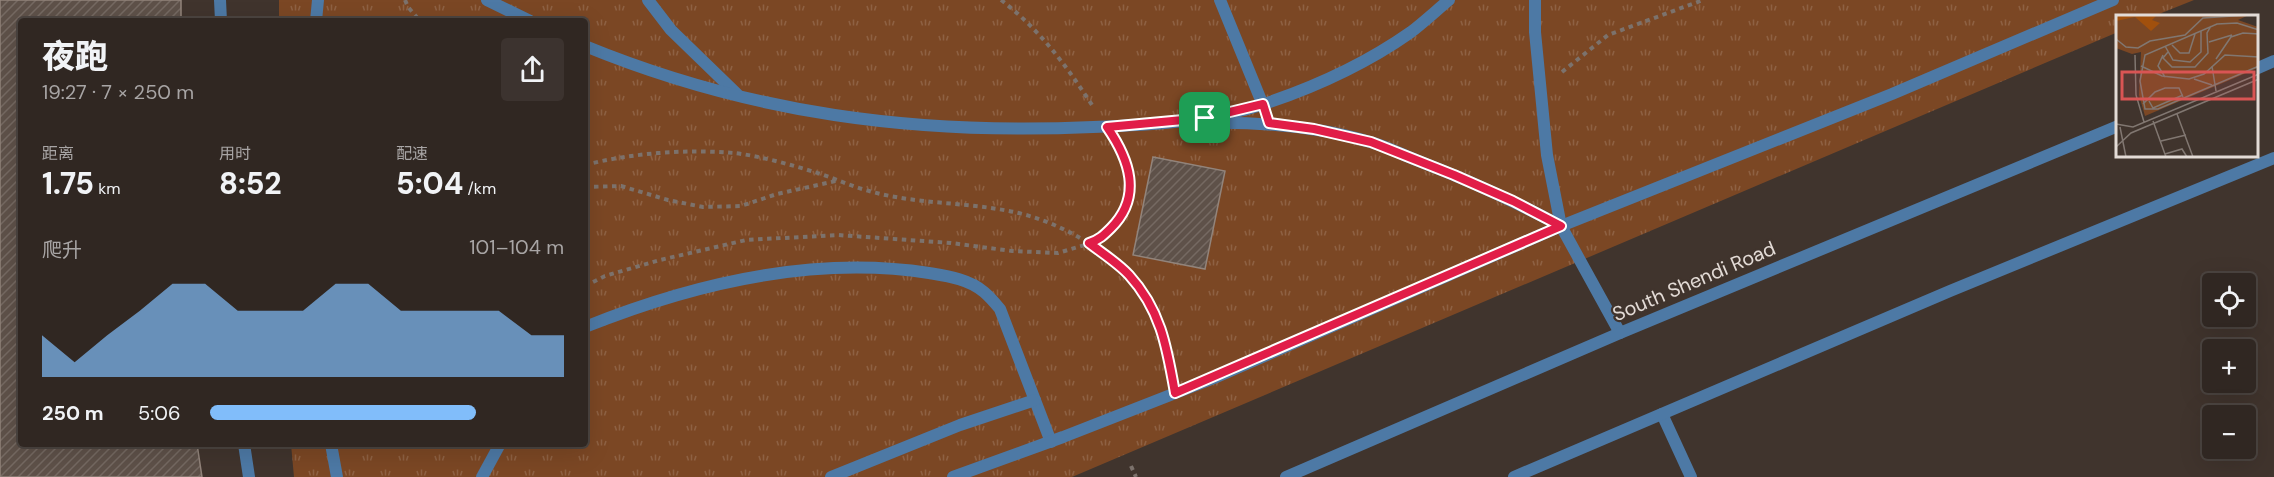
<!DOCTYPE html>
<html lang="zh">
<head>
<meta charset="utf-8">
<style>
  :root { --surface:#302722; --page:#3c332f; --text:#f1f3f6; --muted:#a8a5a5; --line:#4b4440; --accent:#81bdfa }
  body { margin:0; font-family:"DM Sans","Noto Sans SC",sans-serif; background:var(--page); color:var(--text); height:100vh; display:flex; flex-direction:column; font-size:22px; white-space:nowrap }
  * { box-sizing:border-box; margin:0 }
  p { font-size:20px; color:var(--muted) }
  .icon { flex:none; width:33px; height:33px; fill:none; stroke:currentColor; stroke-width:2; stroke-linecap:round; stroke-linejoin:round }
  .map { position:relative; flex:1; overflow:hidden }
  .panel { position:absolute; left:18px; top:18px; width:570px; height:429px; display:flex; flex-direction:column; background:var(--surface); border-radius:6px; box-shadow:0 6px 24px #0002,0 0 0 2px var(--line) }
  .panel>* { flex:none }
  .tools { position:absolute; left:2202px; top:273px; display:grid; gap:12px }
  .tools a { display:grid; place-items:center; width:54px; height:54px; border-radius:6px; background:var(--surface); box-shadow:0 6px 24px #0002,0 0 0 2px var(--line); font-size:30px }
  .pin { position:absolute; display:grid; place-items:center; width:51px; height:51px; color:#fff; margin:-26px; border-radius:12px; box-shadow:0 3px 9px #0006 }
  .round { display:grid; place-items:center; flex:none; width:63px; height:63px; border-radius:6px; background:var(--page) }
  .summary { display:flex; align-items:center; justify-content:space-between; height:102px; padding:0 24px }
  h1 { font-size:33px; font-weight:800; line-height:45px }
  .figures { display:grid; grid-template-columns:repeat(3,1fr); gap:9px; height:102px; padding:6px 24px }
  .figures div { display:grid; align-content:center }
  .figures b { font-size:30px; font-weight:800 }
  .figures small { font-size:16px; font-weight:400 }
  .figures p { font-size:16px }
  .chart { height:168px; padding:12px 24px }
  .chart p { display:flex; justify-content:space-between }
  .chart svg { width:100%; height:108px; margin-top:6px; fill:var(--accent); opacity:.7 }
  ul { padding:0 24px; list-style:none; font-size:20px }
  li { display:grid; grid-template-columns:96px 72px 1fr; align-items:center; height:45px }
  li i { height:15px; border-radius:8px; background:var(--accent) }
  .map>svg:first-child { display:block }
  .park { fill:url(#park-tufts) }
  .building { fill:url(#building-hatch); stroke:#92847b; stroke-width:1.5 }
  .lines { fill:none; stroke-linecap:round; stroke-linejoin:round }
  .path { stroke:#7c726c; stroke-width:4; stroke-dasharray:4.5 4.5; stroke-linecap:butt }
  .service { stroke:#4d79a5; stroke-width:12 }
  .tertiary { stroke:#4d79a5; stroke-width:12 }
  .route-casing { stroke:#fff; stroke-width:12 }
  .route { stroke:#e11d48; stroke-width:8 }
  .labels { text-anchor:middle; stroke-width:4.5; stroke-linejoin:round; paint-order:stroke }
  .street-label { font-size:20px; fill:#e3dbd6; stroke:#40342d }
  .inset-road { fill:none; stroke:#817771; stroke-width:1.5 }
  .view { fill:#d95554; fill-opacity:0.15; stroke:#d95554; stroke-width:3 }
  .inset-edge { fill:none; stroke:#e3dbd6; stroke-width:3 }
</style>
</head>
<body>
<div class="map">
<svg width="2274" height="477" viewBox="0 0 2274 477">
  <defs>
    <pattern id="park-tufts" width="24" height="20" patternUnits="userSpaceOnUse" patternTransform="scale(1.5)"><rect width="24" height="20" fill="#7b4724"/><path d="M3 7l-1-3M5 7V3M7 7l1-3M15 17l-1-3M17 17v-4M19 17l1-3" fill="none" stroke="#8e6143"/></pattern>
    <pattern id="building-hatch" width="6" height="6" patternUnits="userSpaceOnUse" patternTransform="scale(1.5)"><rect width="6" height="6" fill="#5e5149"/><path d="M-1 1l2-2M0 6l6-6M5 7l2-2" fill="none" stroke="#756962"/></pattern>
  </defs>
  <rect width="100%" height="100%" fill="#40342d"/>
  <path class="park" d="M279 0H2194L2154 16H2118V32L1072 477H294L291 444H585V21H279Z"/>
  <g class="building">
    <path d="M0 0H181V21H21V444H197L202 477H0Z"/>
    <path d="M1153 157 1225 171 1205 269 1133 255Z"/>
  </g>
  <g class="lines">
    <g class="path">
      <path d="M405 0 408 7 420 21"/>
      <path d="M1001 0C1039 29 1066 65 1092 105"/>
      <path d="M1562 72 1608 35 1703 0"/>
      <path d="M585 165C631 153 687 149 734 153 755 155 793 165 814 172 832 177 850 186 869 191 915 204 963 202 1009 211 1063 221 1124 258 1153 306 1164 325 1168 350 1171 372"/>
      <path d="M585 187 621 186 668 200 703 207 741 206 777 194 836 181"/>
      <path d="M585 286 605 276 660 260 746 240 838 235 951 243 1012 251 1058 253 1098 241 1119 219 1129 197V173L1122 148"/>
      <path d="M1131 466 1136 477"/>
    </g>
    <g class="service">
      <path d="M220 0 221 21"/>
      <path d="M487 0 530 21"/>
      <path d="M648 0 671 30 737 94"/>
      <path d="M1220 0 1265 110"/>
      <path d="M1535 0V32L1547 155 1561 226 1620 333"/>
      <path d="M316 21 318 0"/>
      <path d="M585 46C751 114 915 135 1093 127 1150 125 1210 122 1264 104 1315 87 1367 63 1411 32 1424 22 1437 10 1449 0"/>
      <path d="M1207 123C1262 122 1317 126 1370 142 1386 146 1401 154 1416 160 1466 179 1514 201 1561 226"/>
      <path d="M585 327C692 284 813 255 929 273 947 276 969 279 984 292 990 297 995 303 1000 309L1051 442"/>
      <path d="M1662 414 1691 477"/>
      <path d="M244 444 249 477"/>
      <path d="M331 444 337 477"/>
      <path d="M482 477 500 444"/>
      <path d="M831 477 960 425 1035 400"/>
      <path d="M953 477 1063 437 1214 378 1561 226 1892 94 2113 0"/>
    </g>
    <g class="tertiary">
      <path d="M2258 68 2274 61"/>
      <path d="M1286 477 1620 333 2118 126"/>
      <path d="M1514 477 1950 291 2274 158"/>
    </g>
  </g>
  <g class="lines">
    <g class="route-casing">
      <path id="route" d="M1263 104 1269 123 1314 129 1371 142 1454 175 1513 201 1561 226 1175 393C1167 348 1161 310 1129 275 1118 263 1102 253 1089 243 1099 240 1104 235 1111 228 1143 196 1129 159 1107 127L1205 118Z"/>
    </g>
    <use href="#route" class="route"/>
  </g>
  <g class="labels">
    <g class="street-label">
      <text transform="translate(1694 281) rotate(-23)" y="7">South Shendi Road</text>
    </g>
  </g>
  <g transform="translate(2116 15)">
    <rect width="142" height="142" fill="#40342d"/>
    <path d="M0 0H133L122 5 142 12V53L29 101 23 80 25 37 16 39 0 33Z" fill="#7b4724"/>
    <path d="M0 0H41L36 5 44 8 35 16 19 2 0 6Z" fill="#a1500d"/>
    <path class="inset-road" d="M143 15 121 8 101 9 29 40 24 66 29 94H42L143 51M0 24 10 32 22 33 34 26 69 20 87 3 132 0M93 27 116 20M56 30 64 38H73L79 19M49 31 57 45 74 47 85 37V16M52 37 47 43 56 52H79L92 38 91 18 95 11M19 40 20 80 28 107M47 40 42 51 49 62M100 44 115 22 127 18 143 19M25 51 46 61 73 64 88 59 109 40 143 42M96 51 100 76M78 64 96 70M33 86 37 93 67 80M27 89 39 77 49 73H63L67 82M61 99 77 142M37 106 50 142M0 109 17 112 143 59M4 112 10 142M45 126 70 120M0 132 15 118 143 64M49 139 66 134 71 142"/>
    <path class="view" d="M6 57H138V84H6Z"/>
    <rect width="142" height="142" class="inset-edge"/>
  </g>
</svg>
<div class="tools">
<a><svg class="icon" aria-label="locate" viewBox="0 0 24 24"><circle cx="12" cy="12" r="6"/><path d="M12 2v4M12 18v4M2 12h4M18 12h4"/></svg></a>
<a>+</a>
<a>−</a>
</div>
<div class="pin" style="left:1205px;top:118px;background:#1e9e55"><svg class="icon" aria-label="arrive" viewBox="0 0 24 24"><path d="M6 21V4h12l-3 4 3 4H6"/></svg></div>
<section class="panel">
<div class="summary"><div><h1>夜跑</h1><p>19:27 · 7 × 250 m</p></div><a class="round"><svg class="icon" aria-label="share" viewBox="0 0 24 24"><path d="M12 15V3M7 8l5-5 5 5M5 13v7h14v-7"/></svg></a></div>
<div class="figures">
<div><p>距离</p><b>1.75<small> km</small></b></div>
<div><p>用时</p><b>8:52</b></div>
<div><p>配速</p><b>5:04<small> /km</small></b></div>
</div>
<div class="chart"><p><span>爬升</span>101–104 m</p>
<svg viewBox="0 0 160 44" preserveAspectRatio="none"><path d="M0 44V27L10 38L20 27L30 17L40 6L50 6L60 17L70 17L80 17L90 6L100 6L110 17L120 17L130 17L140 17L150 27L160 27V44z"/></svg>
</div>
<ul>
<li><b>250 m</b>5:06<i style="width:75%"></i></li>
</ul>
</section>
</div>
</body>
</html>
